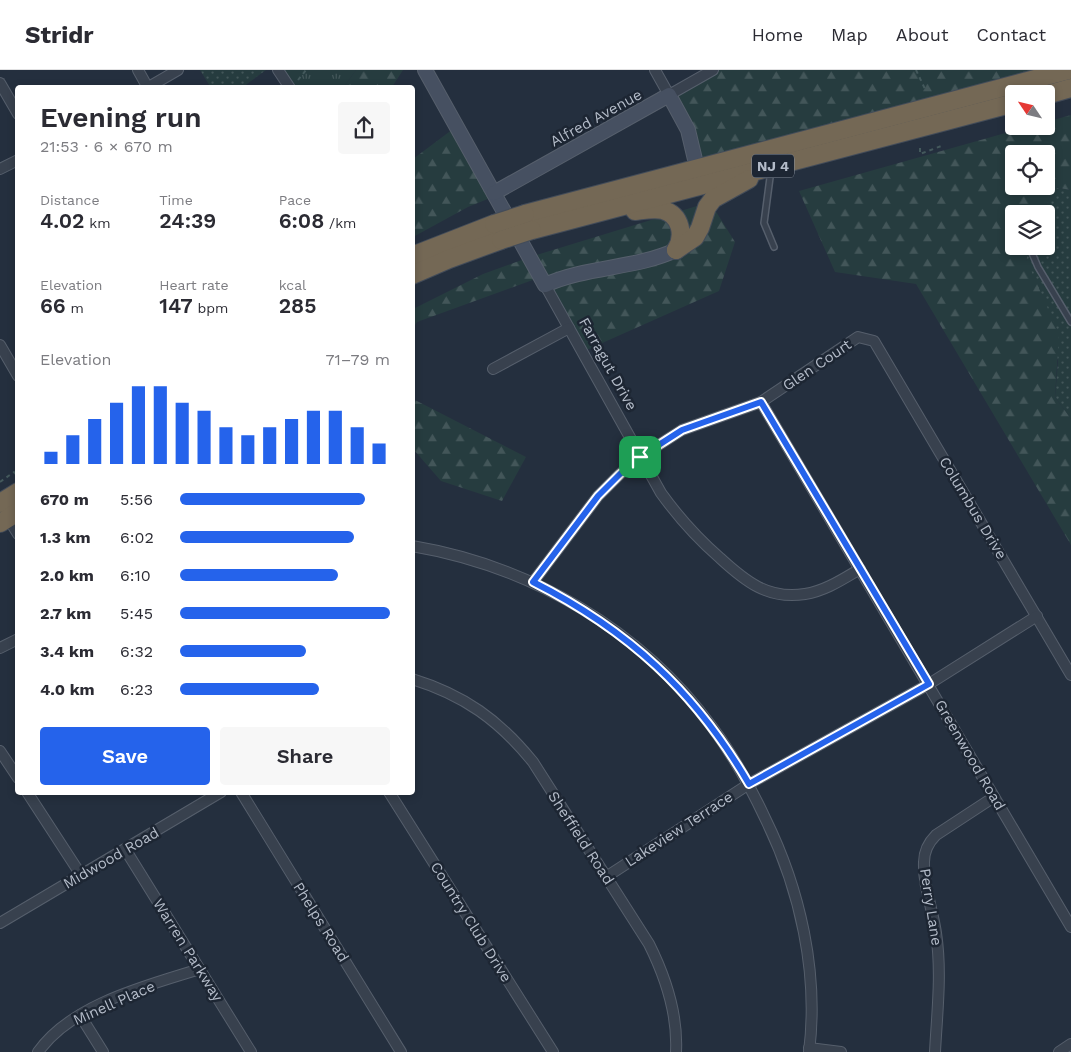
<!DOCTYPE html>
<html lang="en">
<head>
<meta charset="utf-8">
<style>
  :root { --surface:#fff; --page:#f7f7f7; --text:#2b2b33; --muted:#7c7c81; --line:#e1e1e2; --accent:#2563eb }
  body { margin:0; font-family:"Work Sans",sans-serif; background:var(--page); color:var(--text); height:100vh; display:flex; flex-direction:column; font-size:19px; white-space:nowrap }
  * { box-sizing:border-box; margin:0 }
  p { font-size:16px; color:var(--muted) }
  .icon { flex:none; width:28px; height:28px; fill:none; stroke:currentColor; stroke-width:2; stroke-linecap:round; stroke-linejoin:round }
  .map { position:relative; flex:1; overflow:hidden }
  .panel { position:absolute; left:15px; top:15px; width:400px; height:710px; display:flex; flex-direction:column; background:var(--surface); border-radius:5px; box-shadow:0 2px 8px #0003 }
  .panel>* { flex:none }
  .needle { width:32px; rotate:305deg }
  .tools { position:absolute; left:1005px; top:15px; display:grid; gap:10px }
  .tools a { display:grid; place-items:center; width:50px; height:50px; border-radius:5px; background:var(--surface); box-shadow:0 2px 8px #0003; font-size:25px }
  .pin { position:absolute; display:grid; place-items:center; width:42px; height:42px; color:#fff; margin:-21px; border-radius:10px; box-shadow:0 2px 8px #0006 }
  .round { display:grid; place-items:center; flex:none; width:52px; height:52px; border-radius:5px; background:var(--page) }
  .summary { display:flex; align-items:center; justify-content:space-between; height:85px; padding:0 25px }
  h1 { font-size:28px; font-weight:600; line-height:38px }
  .stats { display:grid; grid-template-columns:repeat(3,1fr); gap:8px; height:85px; padding:5px 25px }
  .stats div { display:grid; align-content:center }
  .stats b { font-size:21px; font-weight:600 }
  .stats small { font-size:14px; font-weight:400 }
  .stats p { font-size:14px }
  .chart { height:140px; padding:10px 25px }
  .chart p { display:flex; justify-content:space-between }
  .chart svg { width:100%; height:90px; margin-top:5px; stroke:var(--accent); stroke-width:6 }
  .primary-button { display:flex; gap:10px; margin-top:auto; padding:10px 25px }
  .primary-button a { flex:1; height:58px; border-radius:5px; background:var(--accent); color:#fff; font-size:20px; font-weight:600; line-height:58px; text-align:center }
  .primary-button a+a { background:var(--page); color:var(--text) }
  ul { padding:0 25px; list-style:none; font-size:16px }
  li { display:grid; grid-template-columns:80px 60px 1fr; align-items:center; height:38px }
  li i { height:12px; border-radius:6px; background:var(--accent) }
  header { display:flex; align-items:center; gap:30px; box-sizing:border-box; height:70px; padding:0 25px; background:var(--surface); border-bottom:1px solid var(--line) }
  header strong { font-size:24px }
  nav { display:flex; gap:28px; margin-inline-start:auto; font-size:18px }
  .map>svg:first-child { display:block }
  .grass { fill:url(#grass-dots) }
  .forest { fill:url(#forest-firs); fill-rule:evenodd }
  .park { fill:url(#park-tufts) }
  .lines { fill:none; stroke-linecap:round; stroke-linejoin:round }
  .lane-casing { stroke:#565f6c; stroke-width:8 }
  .street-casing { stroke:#565f6c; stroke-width:12 }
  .secondary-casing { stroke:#565f6c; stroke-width:16 }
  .highway-casing { stroke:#434c59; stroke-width:20 }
  .path { stroke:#44595c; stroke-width:2; stroke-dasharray:4 4; stroke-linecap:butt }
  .lane { stroke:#38414e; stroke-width:5 }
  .street { stroke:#38414e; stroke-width:10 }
  .secondary { stroke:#465061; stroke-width:14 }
  .highway { stroke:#746855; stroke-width:18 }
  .highway-bridge-casing { stroke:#434c59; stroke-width:20; stroke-linecap:butt }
  .highway-bridge { stroke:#746855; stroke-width:18 }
  .route-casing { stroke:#fff; stroke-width:10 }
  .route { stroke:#2563eb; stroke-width:6 }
  .labels { text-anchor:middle; stroke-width:5; stroke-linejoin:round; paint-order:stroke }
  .shield { fill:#1d2633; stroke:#878f9c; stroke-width:1 }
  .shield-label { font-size:14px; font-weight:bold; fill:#b4bcc9 }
  .street-label { font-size:15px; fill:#b4bcc9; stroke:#1d2633 }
</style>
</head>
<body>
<header>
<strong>Stridr</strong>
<nav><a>Home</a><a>Map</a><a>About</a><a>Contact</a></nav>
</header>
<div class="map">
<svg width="1071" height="982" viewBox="0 0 1071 982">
  <defs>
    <pattern id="grass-dots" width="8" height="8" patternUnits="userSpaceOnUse" patternTransform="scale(1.25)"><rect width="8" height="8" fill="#263c3f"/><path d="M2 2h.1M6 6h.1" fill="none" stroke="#435659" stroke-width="1.8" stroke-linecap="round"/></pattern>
    <pattern id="forest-firs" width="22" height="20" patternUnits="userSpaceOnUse" patternTransform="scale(1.25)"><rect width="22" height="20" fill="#263c3f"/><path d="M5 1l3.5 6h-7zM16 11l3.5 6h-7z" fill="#435659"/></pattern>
    <pattern id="park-tufts" width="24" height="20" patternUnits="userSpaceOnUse" patternTransform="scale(1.25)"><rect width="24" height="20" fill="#263c3f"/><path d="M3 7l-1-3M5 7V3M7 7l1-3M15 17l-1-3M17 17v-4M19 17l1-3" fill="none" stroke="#435659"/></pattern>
  </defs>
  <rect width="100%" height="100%" fill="#242f3e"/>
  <g class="grass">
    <path d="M200 0H266L243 17 211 18Z"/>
    <path d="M1053 117 1071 120V349L1055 327 1058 291 1026 189 1031 176H1046V144H1043Z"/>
  </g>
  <g class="forest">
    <path d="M356 0H403L392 17 343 18Z"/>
    <path d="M713 0H1069L697 98 669 25Z"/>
    <path d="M1071 45V120L1053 117 1043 144H1014V176H1031L1026 189 1059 264 1055 327 1071 349V475L916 214 835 202 799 121 1030 56H1046V52ZM1014 84H1046V116H1014Z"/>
    <path d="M457 56 495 126 468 137 413 167V89Z"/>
    <path d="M710 132 735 172 719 221 582 282 541 207 417 252 413 258V239L483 204 530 187Z"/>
    <path d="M413 329 526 387 502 431 441 411 413 379Z"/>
  </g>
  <path class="park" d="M278 0H356L343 18 290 17Z"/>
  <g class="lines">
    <g class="lane-casing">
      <g id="lane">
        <path d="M771 100 764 153 774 177"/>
        <path d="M1032 183 1038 197 1071 252"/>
      </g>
    </g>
    <g class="street-casing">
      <g id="street">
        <path d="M138 0 148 18"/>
        <path d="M278 0 290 18"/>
        <path d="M655 0 669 25 713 0"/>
        <path d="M0 13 18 44"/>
        <path d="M147 18 178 0"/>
        <path d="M0 99 18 90"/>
        <path d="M545 215 661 423C679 448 697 468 720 488 745 511 768 530 805 524 825 521 843 509 860 499"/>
        <path d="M0 275 18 306"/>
        <path d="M493 299 569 258"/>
        <path d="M761 332 1071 857"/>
        <path d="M8 448 18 464"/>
        <path d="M412 476C531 496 641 560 712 657 733 685 750 716 765 748 800 819 819 903 809 982"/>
        <path d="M533 512 598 426 620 404 640 387 682 360 761 332 858 267 874 271 1071 605"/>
        <path d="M0 578 18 569"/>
        <path d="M412 609C464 625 499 650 533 692L649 874C666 908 678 944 676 982"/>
        <path d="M0 681 18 708"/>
        <path d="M27 722 81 805"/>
        <path d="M241 722 401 982"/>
        <path d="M389 722 553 982"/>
        <path d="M125 779 251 982"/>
        <path d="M606 807 749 714 929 614 1037 546"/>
        <path d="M0 853 221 722"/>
        <path d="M80 945 103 982"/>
        <path d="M809 978 841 982"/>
        <path d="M38 982C72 934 146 916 200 899"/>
        <path d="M935 982C937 943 942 903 936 863 933 840 923 816 924 792 924 781 929 772 936 765L994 727"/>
        <path d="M1059 982 1071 974"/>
      </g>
    </g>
    <g class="secondary-casing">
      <g id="secondary">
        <path d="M425 0 545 215C587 196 635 199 676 180"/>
        <path d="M494 123 669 25 688 60 697 98"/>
      </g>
    </g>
    <g class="highway-casing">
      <g id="highway">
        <path d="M1046 25 1071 18"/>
        <path d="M635 141C644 140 654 138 663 140 681 145 685 166 676 180"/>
        <path d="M525 144 1069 0"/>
        <path d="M532 160 1014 33"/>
        <path d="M676 180 695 167 700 158 707 137 713 129 749 109"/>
        <path d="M412 186 494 154"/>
        <path d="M412 205 449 189 501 170"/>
        <path d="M0 433 18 422"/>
        <path d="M0 453 18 442"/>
      </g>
    </g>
    <g class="path">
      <path d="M916 0 926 21"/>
      <path d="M298 10 306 0"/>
      <path d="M920 78V84L944 75"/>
      <path d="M0 412 14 402 18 407"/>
    </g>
    <use href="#lane" class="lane"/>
    <use href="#street" class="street"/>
    <use href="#secondary" class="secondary"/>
    <use href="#highway" class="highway"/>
    <g class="highway-bridge-casing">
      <g id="highway-bridge">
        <path d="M494 154 525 144"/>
        <path d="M501 170 532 160"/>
      </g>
    </g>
    <use href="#highway-bridge" class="highway-bridge"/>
  </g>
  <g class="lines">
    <g class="route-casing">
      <path id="route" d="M761 332 929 614 749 714C695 621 628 560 533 512L598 426 620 404 640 387 682 360Z"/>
    </g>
    <use href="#route" class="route"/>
  </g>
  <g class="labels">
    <rect class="shield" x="752" y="84.5" width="42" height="23" rx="4"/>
    <g class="shield-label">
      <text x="773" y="101">NJ 4</text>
    </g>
    <g class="street-label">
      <text transform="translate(596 48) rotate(-29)" y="5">Alfred Avenue</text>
      <text transform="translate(608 294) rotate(61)" y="5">Farragut Drive</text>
      <text transform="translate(817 295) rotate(-34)" y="5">Glen Court</text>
      <text transform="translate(973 438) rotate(59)" y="5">Columbus Drive</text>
      <text transform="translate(970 685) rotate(60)" y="5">Greenwood Road</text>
      <text transform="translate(679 759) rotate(-33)" y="5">Lakeview Terrace</text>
      <text transform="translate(581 768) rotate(57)" y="5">Sheffield Road</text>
      <text transform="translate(111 788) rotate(-30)" y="5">Midwood Road</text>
      <text transform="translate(931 837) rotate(81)" y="5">Perry Lane</text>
      <text transform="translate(321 852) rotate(58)" y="5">Phelps Road</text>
      <text transform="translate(471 852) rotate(58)" y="5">Country Club Drive</text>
      <text transform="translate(188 880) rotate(58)" y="5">Warren Parkway</text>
      <text transform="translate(114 933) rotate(-24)" y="5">Minell Place</text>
    </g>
  </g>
</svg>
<div class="tools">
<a><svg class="needle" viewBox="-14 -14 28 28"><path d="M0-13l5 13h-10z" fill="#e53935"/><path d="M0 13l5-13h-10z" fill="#7c7c81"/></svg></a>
<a><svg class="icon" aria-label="locate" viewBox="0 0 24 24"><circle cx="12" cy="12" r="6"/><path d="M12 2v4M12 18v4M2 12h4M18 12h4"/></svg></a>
<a><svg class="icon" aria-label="layers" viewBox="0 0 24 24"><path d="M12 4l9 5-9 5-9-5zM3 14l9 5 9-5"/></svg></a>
</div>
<div class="pin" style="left:640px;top:387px;background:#1e9e55"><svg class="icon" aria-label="arrive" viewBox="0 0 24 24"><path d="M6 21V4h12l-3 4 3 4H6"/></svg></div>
<section class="panel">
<div class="summary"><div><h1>Evening run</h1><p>21:53 · 6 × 670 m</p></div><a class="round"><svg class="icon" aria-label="share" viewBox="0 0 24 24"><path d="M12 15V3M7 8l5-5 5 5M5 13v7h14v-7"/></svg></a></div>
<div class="stats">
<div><p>Distance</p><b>4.02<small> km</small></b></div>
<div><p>Time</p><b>24:39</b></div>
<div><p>Pace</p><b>6:08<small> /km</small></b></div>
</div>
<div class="stats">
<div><p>Elevation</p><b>66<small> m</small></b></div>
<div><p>Heart rate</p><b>147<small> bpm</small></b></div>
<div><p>kcal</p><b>285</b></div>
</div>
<div class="chart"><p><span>Elevation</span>71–79 m</p>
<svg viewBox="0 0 160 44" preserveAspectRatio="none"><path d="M5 44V38M15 44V30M25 44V22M35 44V14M45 44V6M55 44V6M65 44V14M75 44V18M85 44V26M95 44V30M105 44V26M115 44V22M125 44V18M135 44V18M145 44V26M155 44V34"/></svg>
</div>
<ul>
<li><b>670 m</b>5:56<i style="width:88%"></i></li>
<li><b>1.3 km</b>6:02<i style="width:83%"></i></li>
<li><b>2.0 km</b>6:10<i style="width:75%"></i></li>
<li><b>2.7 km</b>5:45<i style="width:100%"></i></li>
<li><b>3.4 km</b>6:32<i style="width:60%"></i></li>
<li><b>4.0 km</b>6:23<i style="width:66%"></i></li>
</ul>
<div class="primary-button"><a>Save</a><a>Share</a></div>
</section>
</div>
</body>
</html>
